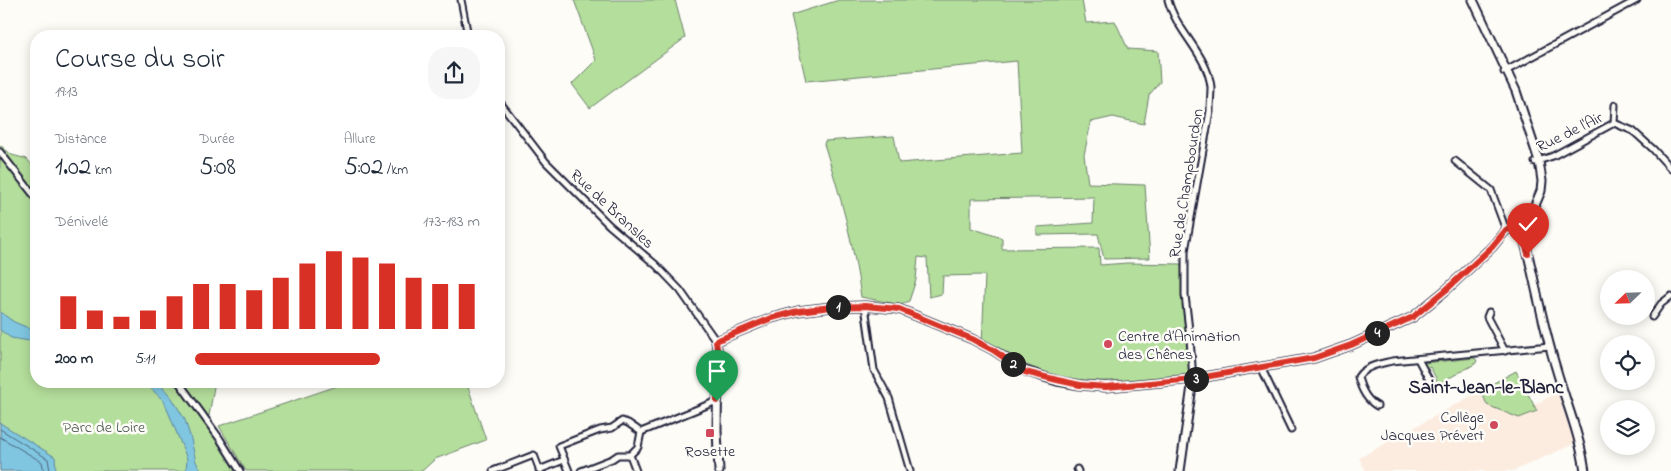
<!DOCTYPE html>
<html lang="fr">
<head>
<meta charset="utf-8">
<style>
  :root { --surface:#fff; --page:#f6f6f7; --text:#1f2937; --muted:#747a83; --accent:#d93025 }
  body { margin:0; font-family:"Indie Flower",sans-serif; background:var(--page); color:var(--text); height:100vh; display:flex; flex-direction:column; font-size:19px; white-space:nowrap }
  * { box-sizing:border-box; margin:0 }
  p { font-size:16px; color:var(--muted) }
  .icon { flex:none; width:28px; height:28px; fill:none; stroke:currentColor; stroke-width:2; stroke-linecap:round; stroke-linejoin:round }
  .map { position:relative; flex:1; overflow:hidden }
  .panel { position:absolute; left:30px; top:30px; width:475px; height:358px; display:flex; flex-direction:column; background:var(--surface); border-radius:20px; box-shadow:0 2px 12px #0003 }
  .panel>* { flex:none }
  .needle { width:32px; rotate:247deg }
  .tools { position:absolute; left:1600px; top:270px; display:grid; gap:10px }
  .tools a { display:grid; place-items:center; width:55px; height:55px; border-radius:50%; background:var(--surface); box-shadow:0 2px 12px #0003; font-size:25px }
  .pin { position:absolute; display:grid; place-items:center; width:42px; height:42px; color:#fff; margin:-51px -21px; border-radius:50% 50% 50% 0; rotate:-45deg; box-shadow:0 0 5px #0007 }
  .pin .icon { rotate:45deg }
  .km { position:absolute; width:25px; height:25px; margin:-12px; border-radius:50%; background:#222; color:#fff; font-size:14px; line-height:25px; text-align:center }
  .round { display:grid; place-items:center; flex:none; width:52px; height:52px; border-radius:20px; background:var(--page) }
  .summary { display:flex; align-items:center; justify-content:space-between; height:85px; padding:0 25px }
  h1 { font-size:28px; font-weight:600; line-height:38px }
  .stats { display:grid; grid-template-columns:repeat(3,1fr); gap:8px; height:85px; padding:5px 25px }
  .stats div { display:grid; align-content:center }
  .stats b { font-size:25px; font-weight:600 }
  .stats small { font-size:14px; font-weight:400 }
  .stats p { font-size:14px }
  .chart { height:140px; padding:10px 25px }
  .chart p { display:flex; justify-content:space-between }
  .chart svg { width:100%; height:90px; margin-top:5px; stroke:var(--accent); stroke-width:6 }
  ul { padding:0 25px; list-style:none; font-size:16px }
  li { display:grid; grid-template-columns:80px 60px 1fr; align-items:center; height:38px }
  li i { height:12px; border-radius:6px; background:var(--accent) }
  .map>svg:first-child { display:block }
  .built { fill:#fcece0 }
  .green { fill:#b4de9b; stroke:#6b806b }
  .water { fill:#80c6e1; stroke:#5a849f }
  .lines { fill:none; stroke-linecap:round; stroke-linejoin:round }
  .shore { stroke:#48647d; stroke-width:1 }
  .street-casing { stroke:#22223b; stroke-width:9 }
  .secondary-casing { stroke:#22223b; stroke-width:11 }
  .street { stroke:#fdfcf7; stroke-width:5 }
  .secondary { stroke:#fdfcf7; stroke-width:7 }
  .route-casing { stroke:#fff; stroke-width:10 }
  .route { stroke:#d93025; stroke-width:6 }
  .poi-dot { fill:#d1495b; stroke:#fdfcf7; stroke-width:2 }
  .labels { text-anchor:middle; stroke-width:5; stroke-linejoin:round; paint-order:stroke }
  .street-label { font-size:16px; fill:#22223b; stroke:#fdfcf7 }
  .poi-label { font-size:16px; fill:#22223b; stroke:#fdfcf7; text-anchor:start }
  .park-label { font-size:16px; fill:#4e5a58; stroke:#fdfcf7 }
  .quarter-label { font-size:19px; font-weight:bold; fill:#22223b; stroke:#fdfcf7 }
</style>
</head>
<body>
<div class="map">
<svg width="1671" height="471" viewBox="0 0 1671 471">
  <rect width="100%" height="100%" fill="#fdfcf7"/>
  <filter id="ink" filterUnits="userSpaceOnUse"><feTurbulence type="fractalNoise" baseFrequency=".02" numOctaves="2"/><feDisplacementMap in="SourceGraphic" scale="10" xChannelSelector="R" yChannelSelector="G"/><feConvolveMatrix kernelMatrix="1 2 1 2 8 2 1 2 1" color-interpolation-filters="sRGB"/></filter>
  <g filter="url(#ink)">
    <path class="built" d="M1516 371 1534 405 1558 392 1574 444 1513 471H1366L1359 458Z"/>
    <g class="green">
      <path d="M574 0H675L685 38 590 108 572 84 596 60Z"/>
      <path d="M839 0H1082L1086 23 1115 21 1128 49 1158 51 1160 82 1149 95 1144 124 1113 117 1091 122 1084 155 1088 183 1145 185 1150 258 1104 259 1098 234 1037 235V227L1093 223 1094 197 971 199V228L1002 238V249L1099 248 1100 265 1127 263 1181 264 1190 375C1149 378 1105 386 1064 377 1035 371 1008 357 982 344L985 275 943 276 942 294 929 297 927 258 918 257 916 280 909 301 901 305 861 297C854 245 840 194 824 144L825 141 894 136 899 163 1022 153 1017 61 806 81 791 15Z"/>
      <path d="M0 145 12 155 27 159 36 170V195L0 148Z"/>
      <path d="M0 154 36 201V381H175L238 471H0Z"/>
      <path d="M1475 358 1477 361 1475 364 1438 384H1435L1433 382 1437 380 1430 367 1426 369 1423 363Z"/>
      <path d="M1516 371 1537 411 1519 418 1487 405 1481 390Z"/>
      <path d="M181 381H215L209 416 206 415Z"/>
      <path d="M352 381H466L486 440 435 459 422 471H246L219 426Z"/>
    </g>
    <g class="water">
      <path d="M0 312 14 322 36 331V342L11 338 0 330Z"/>
      <path d="M143 381H157L172 398 185 420 191 439 196 462 202 471 186 470 187 459 164 401Z"/>
      <path d="M0 423 55 457 56 471H0Z"/>
    </g>
    <g class="lines">
      <g class="shore">
        <path d="M0 429 48 459 50 471"/>
        <path d="M0 437 42 462 44 471"/>
      </g>
      <g class="street-casing">
        <g id="street">
          <path d="M461 0 468 36"/>
          <path d="M1168 0C1176 31 1208 55 1211 87 1211 95 1210 103 1210 111L1185 251V295L1190 339 1193 379"/>
          <path d="M1504 72 1637 0"/>
          <path d="M499 101 546 162 609 225 656 265 680 290 716 341"/>
          <path d="M1614 123 1615 105"/>
          <path d="M0 152 36 198"/>
          <path d="M1455 161 1491 190 1506 230"/>
          <path d="M1535 162 1553 156 1614 123 1633 131 1653 149 1671 169"/>
          <path d="M865 306 874 370 889 398 910 471"/>
          <path d="M1489 312 1487 317 1505 351"/>
          <path d="M1652 317 1661 304 1671 296"/>
          <path d="M1418 359 1433 387"/>
          <path d="M1261 367 1291 430"/>
          <path d="M178 381 220 439 240 471"/>
          <path d="M1377 406C1366 400 1361 389 1358 377 1365 366 1380 364 1392 361L1550 346"/>
          <path d="M641 432 717 401"/>
          <path d="M630 455 636 471"/>
          <path d="M1077 469 1078 471"/>
          <path d="M539 470 564 460"/>
          <path d="M493 471 534 455 540 471"/>
          <path d="M569 471 559 446 600 430 612 428 622 421 628 423 641 432 638 447 630 455H618L612 459 581 471"/>
        </g>
      </g>
      <g class="secondary-casing">
        <g id="secondary">
          <path d="M1473 0 1516 91 1539 161 1542 181 1541 191 1532 212 1525 222"/>
          <path d="M1522 230C1534 276 1542 323 1556 368 1566 403 1580 435 1585 471"/>
          <path d="M719 471 717 431 718 357 716 341 772 318 798 311 832 307 865 306 899 309 972 339 993 350 1025 371 1057 381 1080 385 1106 387 1193 379 1314 358 1351 345 1413 317 1446 290 1492 247 1506 230 1517 227"/>
          <path d="M1180 471 1193 379"/>
        </g>
      </g>
      <use href="#street" class="street"/>
      <use href="#secondary" class="secondary"/>
    </g>
  </g>
  <g class="lines" filter="url(#ink)">
    <g class="route-casing">
      <path id="route" d="M717 401 718 357 716 341 772 318 798 311 832 307 865 306 899 309 972 339 993 350 1025 372 1057 380 1080 385 1106 387 1193 379 1314 358 1351 345 1413 317 1446 290 1492 247 1506 230 1517 227 1518 229 1522 230 1528 254"/>
    </g>
    <use href="#route" class="route"/>
  </g>
  <g class="poi-dot">
    <circle cx="1108" cy="344" r="5"/>
    <circle cx="1494" cy="425" r="5"/>
    <rect x="705" y="428" width="10" height="10" rx="2.5"/>
  </g>
  <g class="labels">
    <g class="street-label">
      <text transform="translate(1569 131) rotate(-26)" y="6">Rue de l'Air</text>
      <text transform="translate(1185 183) rotate(-81)" y="6">Rue de Champbourdon</text>
      <text transform="translate(613 208) rotate(43)" y="6">Rue de Bransles</text>
    </g>
    <g class="poi-label">
      <text x="1118" y="341">Centre d’Animation<tspan x="1118" dy="18">des Chênes</tspan></text>
      <text x="1484" y="422" text-anchor="end">Collège<tspan x="1484" dy="18">Jacques Prévert</tspan></text>
      <text x="710" y="456" text-anchor="middle">Rosette</text>
    </g>
    <g class="park-label">
      <text x="104" y="432">Parc de Loire</text>
    </g>
    <g class="quarter-label">
      <text x="1486" y="393">Saint-Jean-le-Blanc</text>
    </g>
  </g>
</svg>
<div class="tools">
<a><svg class="needle" viewBox="-14 -14 28 28"><path d="M0-13l5 13h-10z" fill="#e53935"/><path d="M0 13l5-13h-10z" fill="#747a83"/></svg></a>
<a><svg class="icon" aria-label="locate" viewBox="0 0 24 24"><circle cx="12" cy="12" r="6"/><path d="M12 2v4M12 18v4M2 12h4M18 12h4"/></svg></a>
<a><svg class="icon" aria-label="layers" viewBox="0 0 24 24"><path d="M12 4l9 5-9 5-9-5zM3 14l9 5 9-5"/></svg></a>
</div>
<div class="pin" style="left:717px;top:401px;background:#1e9e55"><svg class="icon" aria-label="arrive" viewBox="0 0 24 24"><path d="M6 21V4h12l-3 4 3 4H6"/></svg></div>
<div class="pin" style="left:1528px;top:254px;background:#d93025"><svg class="icon" aria-label="check" viewBox="0 0 24 24"><path d="M5 12l5 5 9-10"/></svg></div>
<b class="km" style="left:838px;top:307px">1</b>
<b class="km" style="left:1013px;top:364px">2</b>
<b class="km" style="left:1196px;top:379px">3</b>
<b class="km" style="left:1377px;top:333px">4</b>
<section class="panel">
<div class="summary"><div><h1>Course du soir</h1><p>19:13</p></div><a class="round"><svg class="icon" aria-label="share" viewBox="0 0 24 24"><path d="M12 15V3M7 8l5-5 5 5M5 13v7h14v-7"/></svg></a></div>
<div class="stats">
<div><p>Distance</p><b>1.02<small> km</small></b></div>
<div><p>Durée</p><b>5:08</b></div>
<div><p>Allure</p><b>5:02<small> /km</small></b></div>
</div>
<div class="chart"><p><span>Dénivelé</span>173–183 m</p>
<svg viewBox="0 0 160 44" preserveAspectRatio="none"><path d="M5 44V28M15 44V35M25 44V38M35 44V35M45 44V28M55 44V22M65 44V22M75 44V25M85 44V19M95 44V12M105 44V6M115 44V9M125 44V12M135 44V19M145 44V22M155 44V22"/></svg>
</div>
<ul>
<li><b>200 m</b>5:11<i style="width:65%"></i></li>
</ul>
</section>
</div>
</body>
</html>
